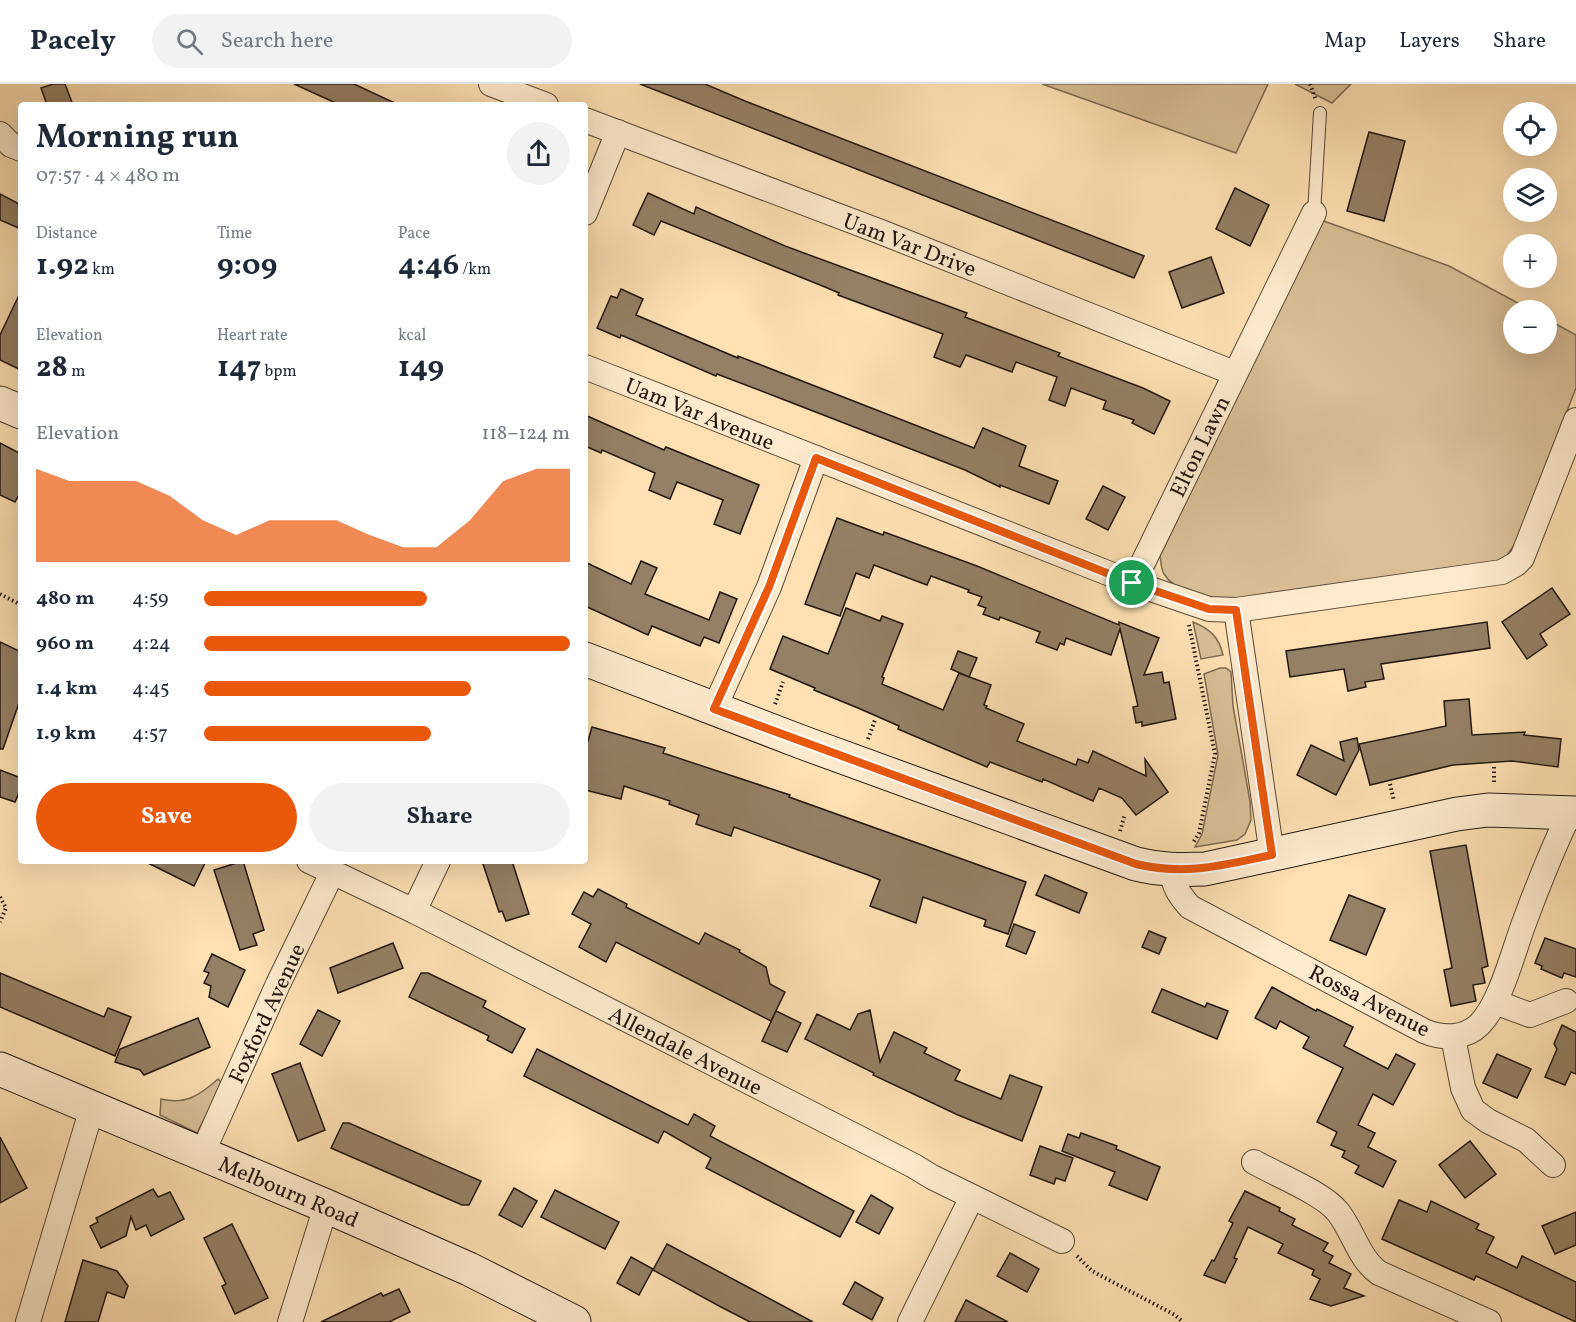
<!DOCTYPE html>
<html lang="en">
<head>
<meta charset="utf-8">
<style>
  :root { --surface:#fff; --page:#f2f2f3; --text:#1f2937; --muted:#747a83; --line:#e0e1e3; --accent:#ea580c }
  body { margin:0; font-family:Vollkorn,serif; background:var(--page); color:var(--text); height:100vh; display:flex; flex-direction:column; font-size:22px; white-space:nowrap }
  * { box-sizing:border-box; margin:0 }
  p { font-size:20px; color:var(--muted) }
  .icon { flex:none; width:33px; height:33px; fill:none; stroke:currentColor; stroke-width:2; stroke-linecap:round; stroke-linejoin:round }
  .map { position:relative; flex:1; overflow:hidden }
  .sheet { position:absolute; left:18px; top:18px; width:570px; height:762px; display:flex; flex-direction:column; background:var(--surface); border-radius:6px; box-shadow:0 6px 24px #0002 }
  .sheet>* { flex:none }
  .controls { position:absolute; left:1503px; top:18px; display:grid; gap:12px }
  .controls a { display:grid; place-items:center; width:54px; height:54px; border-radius:50%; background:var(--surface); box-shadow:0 6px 24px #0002; font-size:30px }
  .pin { position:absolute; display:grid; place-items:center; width:51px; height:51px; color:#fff; margin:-26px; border:3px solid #fff; border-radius:50%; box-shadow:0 2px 6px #0007 }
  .round { display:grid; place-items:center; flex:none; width:63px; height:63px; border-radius:32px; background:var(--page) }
  .summary { display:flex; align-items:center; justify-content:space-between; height:102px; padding:0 18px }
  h1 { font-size:33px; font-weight:700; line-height:45px }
  .stats { display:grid; grid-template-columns:repeat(3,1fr); gap:9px; height:102px; padding:6px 18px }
  .stats div { display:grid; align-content:center }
  .stats b { font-size:30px; font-weight:700 }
  .stats small { font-size:16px; font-weight:400 }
  .stats p { font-size:16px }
  .chart { height:168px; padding:12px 18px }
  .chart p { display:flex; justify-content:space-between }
  .chart svg { width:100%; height:108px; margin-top:6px; fill:var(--accent); opacity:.7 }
  .button { display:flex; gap:12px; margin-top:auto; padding:12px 18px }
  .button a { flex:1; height:69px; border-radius:36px; background:var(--accent); color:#fff; font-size:24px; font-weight:700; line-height:69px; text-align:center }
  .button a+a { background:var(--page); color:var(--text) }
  ul { padding:0 18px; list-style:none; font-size:20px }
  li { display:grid; grid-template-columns:96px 72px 1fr; align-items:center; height:45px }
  li i { height:15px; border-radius:8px; background:var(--accent) }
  header { display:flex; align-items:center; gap:36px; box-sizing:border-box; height:84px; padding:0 30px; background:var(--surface); border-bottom:2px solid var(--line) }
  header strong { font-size:28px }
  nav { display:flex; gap:33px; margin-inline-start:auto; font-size:21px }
  .search { width:420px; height:54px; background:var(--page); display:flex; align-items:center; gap:15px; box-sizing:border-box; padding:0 21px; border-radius:33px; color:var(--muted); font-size:22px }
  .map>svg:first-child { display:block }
  .green { fill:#d9be96; stroke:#7e6a53; stroke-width:1.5 }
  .building { fill:#948064; stroke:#221710; stroke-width:1.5 }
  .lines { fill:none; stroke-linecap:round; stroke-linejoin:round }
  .lane-casing { stroke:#594938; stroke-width:14 }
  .street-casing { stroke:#594938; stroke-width:26 }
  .secondary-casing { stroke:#221710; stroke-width:35 }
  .path { stroke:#221710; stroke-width:4; stroke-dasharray:1.5 3; stroke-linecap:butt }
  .lane { stroke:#feebcd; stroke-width:12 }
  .street { stroke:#feebcd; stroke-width:24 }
  .secondary { stroke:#feebcd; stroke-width:33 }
  .route-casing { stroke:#fff; stroke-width:12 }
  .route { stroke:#ea580c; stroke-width:8 }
  .labels { text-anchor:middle; stroke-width:4.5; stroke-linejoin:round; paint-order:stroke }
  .street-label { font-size:22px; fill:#221710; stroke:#feebcd }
</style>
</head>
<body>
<header>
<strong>Pacely</strong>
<div class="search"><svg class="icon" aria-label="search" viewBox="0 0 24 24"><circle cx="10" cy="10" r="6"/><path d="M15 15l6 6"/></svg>Search here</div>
<nav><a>Map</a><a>Layers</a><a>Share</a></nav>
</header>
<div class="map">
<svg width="1576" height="1238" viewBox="0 0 1576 1238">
  <rect width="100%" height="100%" fill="#fee0b2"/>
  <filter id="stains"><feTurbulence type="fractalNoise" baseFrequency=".00333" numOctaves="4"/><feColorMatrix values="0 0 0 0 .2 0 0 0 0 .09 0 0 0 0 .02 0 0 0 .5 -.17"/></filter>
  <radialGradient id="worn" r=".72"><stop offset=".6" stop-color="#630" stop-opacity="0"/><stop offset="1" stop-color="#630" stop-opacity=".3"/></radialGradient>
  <g class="green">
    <path d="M1042 0H1268L1236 69Z"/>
    <path d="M1295 0H1351L1332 19Z"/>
    <path d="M1321 136 1449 182 1531 226H1514V260H1546L1547 235 1576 251V304L1516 458 1504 476 1243 517C1221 516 1177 512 1164 490 1161 485 1161 478 1160 472Z"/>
    <path d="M1193 538C1210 545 1219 553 1223 571L1201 575Z"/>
    <path d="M1220 584H1226L1231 588 1233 622 1250 717 1251 736 1245 750 1237 756 1195 763 1202 750 1218 671 1204 590Z"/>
    <path d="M218 995 222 999 197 1049 160 1031 161 1015C186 1021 200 1011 218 995Z"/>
  </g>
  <g class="building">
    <path d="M53 0H65L73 21H47L41 4Z"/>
    <path d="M294 0H354L399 21H340Z"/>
    <path d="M640 0H705L745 17 1144 172 1134 194Z"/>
    <path d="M1369 48 1405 57 1384 137 1347 127Z"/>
    <path d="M1235 104 1269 121 1250 162 1216 145Z"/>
    <path d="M648 109 694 130 696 123 785 162 967 229 965 233 1060 269 1058 272 1143 304 1170 317 1154 350 1132 339 1134 336 1103 325 1106 317 1071 304 1065 322 1049 316 1057 293 1016 278 1012 288 966 271 960 283 934 273 943 250 838 211 839 209 825 203 661 137 654 151 633 141Z"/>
    <path d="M0 110 21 121V145L0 136Z"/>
    <path d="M1211 173 1224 209 1182 224 1169 188Z"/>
    <path d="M621 205 643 215 636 231 738 274V272L974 364 983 344 1026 362 1019 382 1058 397 1049 420 1000 401V403L965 386 777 313 717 290 716 292 621 251 620 254 597 244 611 212 617 214Z"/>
    <path d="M21 207V286L0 276V251Z"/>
    <path d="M585 331 664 366 666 363 759 401 740 450 714 440 723 416 677 398 670 415 649 406 655 389 602 366 601 369 585 362Z"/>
    <path d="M0 359 21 370V407L15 418 0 411Z"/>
    <path d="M1103 402 1125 413 1108 446 1086 435Z"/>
    <path d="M837 434 883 451 884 448 977 482 1119 541V538L1159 554 1144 591 1162 588 1164 599 1169 598 1176 635 1142 642V638L1136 639 1133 623 1138 622 1120 545 1111 571 1066 554 1064 561 1060 559 1057 566 1036 558 1040 548 1000 533 999 536 983 530 986 524 978 521 982 513 968 508 969 506 931 492 927 501 874 481 869 494 856 489 840 532 805 520Z"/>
    <path d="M641 477 657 484 645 510 709 536 720 508 737 515 719 559 704 553 700 562 652 542 648 551 585 522V478L631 500Z"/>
    <path d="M1552 504 1570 530 1540 550 1547 561 1527 575 1502 538Z"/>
    <path d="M846 524 880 537 882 532 903 540 882 593 884 594 882 600 943 626 959 589 991 601 984 621 987 622 986 624 1024 640 1017 657 1076 681 1078 675 1088 679 1093 667 1146 692 1145 675 1168 708 1136 731 1122 714 1099 704 1093 717 1043 695 1042 698 990 678 987 683 898 645 899 642 858 624 814 606 815 604 770 585 783 552 828 570Z"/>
    <path d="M1487 538 1490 564 1381 580 1384 595 1365 598 1366 603 1348 607 1344 585 1290 593 1286 567Z"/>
    <path d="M0 558 21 568V613L3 665H0Z"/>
    <path d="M958 567 977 574 969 593 951 585Z"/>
    <path d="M1469 615 1472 651 1525 648 1524 651 1561 655 1558 683 1512 677 1453 681 1370 701 1359 660 1446 642 1444 617Z"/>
    <path d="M592 643 665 664 663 669 790 711 789 713 1026 798 1008 850 984 842 986 836 923 813 916 839 870 822 880 796 868 791 734 743 731 752 696 740 699 731 669 720 670 717 624 702 621 715 585 706V667Z"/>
    <path d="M1357 654 1359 666 1336 711 1297 691 1311 661 1344 677 1340 658Z"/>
    <path d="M0 686 21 694V704L15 718 0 713Z"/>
    <path d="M1466 761 1488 882 1482 884 1485 899 1473 901 1476 917 1451 922 1444 886 1452 884 1430 767Z"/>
    <path d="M144 777H206L194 802Z"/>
    <path d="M243 777 264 846 253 850 257 861 240 866 214 786Z"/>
    <path d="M482 777H512L529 830 506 837 502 827 499 828Z"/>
    <path d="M1045 791 1087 809 1079 829 1036 811Z"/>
    <path d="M598 805 627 820 626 823 699 860 705 849 740 866 739 868 766 883 770 900 785 908 771 937 616 858 606 878 579 863 591 840 572 830 584 808 593 813Z"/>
    <path d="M1349 811 1385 825 1366 871 1330 856Z"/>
    <path d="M1014 840 1035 848 1026 870 1006 862Z"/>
    <path d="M1149 847 1166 854 1159 870 1142 863Z"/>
    <path d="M1545 854 1576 865V893L1564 889 1562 894 1541 885 1542 882 1535 879Z"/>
    <path d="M393 859 403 884 338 909 330 884Z"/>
    <path d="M212 870 245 886 228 923 209 913 211 902 204 899 209 889 204 887Z"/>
    <path d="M0 889 104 933 108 924 131 933 115 972 0 923Z"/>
    <path d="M421 889H428L486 917 483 923 525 945 512 969 487 956 489 952 409 913Z"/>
    <path d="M1272 903 1316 927 1317 925 1353 943 1344 962 1388 985 1396 970 1415 980 1393 1021 1373 1010 1358 1041 1375 1049 1368 1063 1396 1077 1383 1103 1355 1089 1359 1082 1342 1073 1345 1067 1331 1061 1337 1048 1317 1038 1343 984 1303 964 1309 953 1280 937 1276 945 1255 934Z"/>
    <path d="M1162 905 1205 923 1207 919 1228 927 1217 955 1152 928Z"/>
    <path d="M318 926 340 937 322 972 300 960Z"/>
    <path d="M870 926 880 978 894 948 927 964 924 969 960 986 955 996 1001 1015 1010 991 1042 1003 1022 1057 958 1031 873 991 874 989 805 955 817 930 850 946 858 930Z"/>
    <path d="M776 927 801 939 787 968 762 957Z"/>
    <path d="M198 934 210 963 144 991 140 986 115 978 120 965Z"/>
    <path d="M1562 941 1576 948V990L1571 988 1565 1001 1545 993 1557 965 1554 960Z"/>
    <path d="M537 965 688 1041 694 1030 715 1042 710 1052 854 1127 840 1153 706 1084 711 1074 664 1047 658 1059 524 992Z"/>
    <path d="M1497 970 1531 985 1517 1014 1483 999Z"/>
    <path d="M300 979 325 1046 298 1057 272 990Z"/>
    <path d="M343 1039H349L481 1097 469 1121H462L331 1064Z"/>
    <path d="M1081 1049 1117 1062 1116 1065 1160 1083 1147 1116 1109 1101 1115 1088 1062 1067 1068 1050 1079 1054Z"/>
    <path d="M0 1053 27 1104 0 1119Z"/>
    <path d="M1470 1057 1496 1090 1465 1114 1439 1081Z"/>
    <path d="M1040 1062 1073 1074 1065 1097 1056 1094 1054 1100 1030 1091Z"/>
    <path d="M514 1104 537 1117 522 1143 499 1131Z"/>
    <path d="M153 1105 158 1113 170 1108 184 1135 151 1152 146 1141 136 1146 131 1133 126 1152 101 1164 90 1142 98 1138 96 1134Z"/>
    <path d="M555 1106 619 1138 605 1165 541 1133Z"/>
    <path d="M1245 1107 1280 1124 1279 1127 1295 1135 1292 1141 1328 1159 1323 1167 1333 1172 1329 1179 1351 1190 1344 1204 1364 1212 1331 1222 1310 1215 1320 1195 1312 1191 1314 1186 1278 1169 1283 1160 1248 1143 1234 1174 1237 1175 1225 1199 1204 1191 1212 1176 1214 1177 1233 1139 1229 1137Z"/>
    <path d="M871 1111 893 1124 879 1150 856 1138Z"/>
    <path d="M1399 1116 1427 1128 1431 1117 1479 1140 1476 1145 1494 1153 1486 1169 1517 1184 1522 1172 1576 1198V1238L1476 1192 1474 1196 1382 1155Z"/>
    <path d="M1576 1128V1161L1555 1170 1542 1142Z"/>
    <path d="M232 1140 268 1214 235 1230 222 1202 226 1200 204 1154Z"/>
    <path d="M667 1160 744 1201 813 1238H750L721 1223 653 1186Z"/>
    <path d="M1010 1169 1039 1185 1027 1208 997 1192Z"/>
    <path d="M631 1173 653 1185 639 1211 617 1199Z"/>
    <path d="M83 1176 117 1187 128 1202 124 1214 107 1208 98 1238H65Z"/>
    <path d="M855 1198 883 1214 872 1236 843 1220Z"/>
    <path d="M399 1205 410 1228 389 1238H321L381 1209 383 1212Z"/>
    <path d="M966 1216 1008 1238H955Z"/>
  </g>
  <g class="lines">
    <g class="lane-casing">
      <path id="lane" d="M1314 129 1320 29"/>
    </g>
    <g class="street-casing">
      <g id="street">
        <path d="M491 0 546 21"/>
        <path d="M585 36 881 148 1234 289"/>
        <path d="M0 50 11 61 21 65"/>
        <path d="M585 129 618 48"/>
        <path d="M1314 129 1133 499 1209 525 1236 526 1502 488 1516 480 1522 474 1576 336"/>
        <path d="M585 283 1133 499"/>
        <path d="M1236 526 1272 771"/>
        <path d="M714 625 769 503 816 374"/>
        <path d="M309 777 414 827 914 1082 932 1093 1062 1157"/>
        <path d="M1172 786C1173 802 1180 812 1190 823L1424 947C1443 955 1465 955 1480 940 1501 918 1513 868 1524 839 1538 801 1553 764 1570 728"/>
        <path d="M414 827 438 777"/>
        <path d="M1495 918 1530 931 1566 917"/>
        <path d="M1453 953 1463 1004 1473 1026 1488 1037 1526 1056 1553 1081"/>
        <path d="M202 1070 278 900 332 789"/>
        <path d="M1254 1078C1277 1091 1323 1109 1338 1128 1353 1147 1359 1175 1379 1189L1489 1238"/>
        <path d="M28 1238 92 1024"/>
        <path d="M290 1238 326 1122"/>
        <path d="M910 1238 972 1113"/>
      </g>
    </g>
    <g class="secondary-casing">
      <g id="secondary">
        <path d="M0 319 21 328"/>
        <path d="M585 575 804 659 1136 780C1160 786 1181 786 1205 785L1457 730 1488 726 1576 729"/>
        <path d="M0 985 326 1122 469 1185 574 1238"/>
      </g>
    </g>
    <g class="path">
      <path d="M1310 0 1316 16"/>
      <path d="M0 510 21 521"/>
      <path d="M1189 541 1215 670 1199 749 1193 759"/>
      <path d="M775 620 783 598"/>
      <path d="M868 655 875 636"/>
      <path d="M1494 683V700"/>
      <path d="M1390 700 1394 717"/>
      <path d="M1120 747 1125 730"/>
      <path d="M0 813 6 824 0 838"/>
      <path d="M1077 1172 1092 1187 1175 1231 1183 1238"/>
    </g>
    <use href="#lane" class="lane"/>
    <use href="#street" class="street"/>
    <use href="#secondary" class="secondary"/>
  </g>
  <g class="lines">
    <g class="route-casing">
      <path id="route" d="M816 374 1132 499 1209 525 1236 526 1272 771C1223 781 1186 792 1136 780L714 625 769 503Z"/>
    </g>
    <use href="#route" class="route"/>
  </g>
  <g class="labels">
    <g class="street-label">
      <text transform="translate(910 160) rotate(21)" y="8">Uam Var Drive</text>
      <text transform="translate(700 329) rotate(22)" y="8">Uam Var Avenue</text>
      <text transform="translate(1199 362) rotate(-64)" y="8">Elton Lawn</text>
      <text transform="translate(1370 916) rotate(27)" y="8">Rossa Avenue</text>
      <text transform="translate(266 929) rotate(-65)" y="8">Foxford Avenue</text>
      <text transform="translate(686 966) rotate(27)" y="8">Allendale Avenue</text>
      <text transform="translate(289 1107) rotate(23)" y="8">Melbourn Road</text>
    </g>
  </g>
  <rect width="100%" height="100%" filter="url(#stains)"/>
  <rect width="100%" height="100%" fill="url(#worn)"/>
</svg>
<div class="controls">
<a><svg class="icon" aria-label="locate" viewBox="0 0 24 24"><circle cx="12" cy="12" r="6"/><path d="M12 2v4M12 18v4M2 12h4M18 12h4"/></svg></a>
<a><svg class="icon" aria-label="layers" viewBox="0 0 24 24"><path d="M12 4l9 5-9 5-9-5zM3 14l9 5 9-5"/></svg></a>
<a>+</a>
<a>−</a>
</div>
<div class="pin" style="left:1132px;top:499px;background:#1e9e55"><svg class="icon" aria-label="arrive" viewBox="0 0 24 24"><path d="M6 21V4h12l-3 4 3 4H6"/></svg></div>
<section class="sheet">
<div class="summary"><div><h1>Morning run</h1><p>07:57 · 4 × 480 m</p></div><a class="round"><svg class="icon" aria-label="share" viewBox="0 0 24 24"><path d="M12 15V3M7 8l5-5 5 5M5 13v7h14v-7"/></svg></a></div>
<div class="stats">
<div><p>Distance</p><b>1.92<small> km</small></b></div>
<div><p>Time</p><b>9:09</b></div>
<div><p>Pace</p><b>4:46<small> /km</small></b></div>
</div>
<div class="stats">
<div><p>Elevation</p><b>28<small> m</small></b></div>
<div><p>Heart rate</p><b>147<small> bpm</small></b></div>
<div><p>kcal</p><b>149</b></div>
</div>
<div class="chart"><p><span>Elevation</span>118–124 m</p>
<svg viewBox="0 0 160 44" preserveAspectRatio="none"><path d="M0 44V6L10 11L20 11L30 11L40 17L50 27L60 33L70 27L80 27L90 27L100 33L110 38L120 38L130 27L140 11L150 6L160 6V44z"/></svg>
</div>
<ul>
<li><b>480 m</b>4:59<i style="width:61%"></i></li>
<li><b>960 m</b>4:24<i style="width:100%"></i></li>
<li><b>1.4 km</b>4:45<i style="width:73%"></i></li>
<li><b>1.9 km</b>4:57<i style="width:62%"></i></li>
</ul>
<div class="button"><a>Save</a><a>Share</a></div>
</section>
</div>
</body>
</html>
